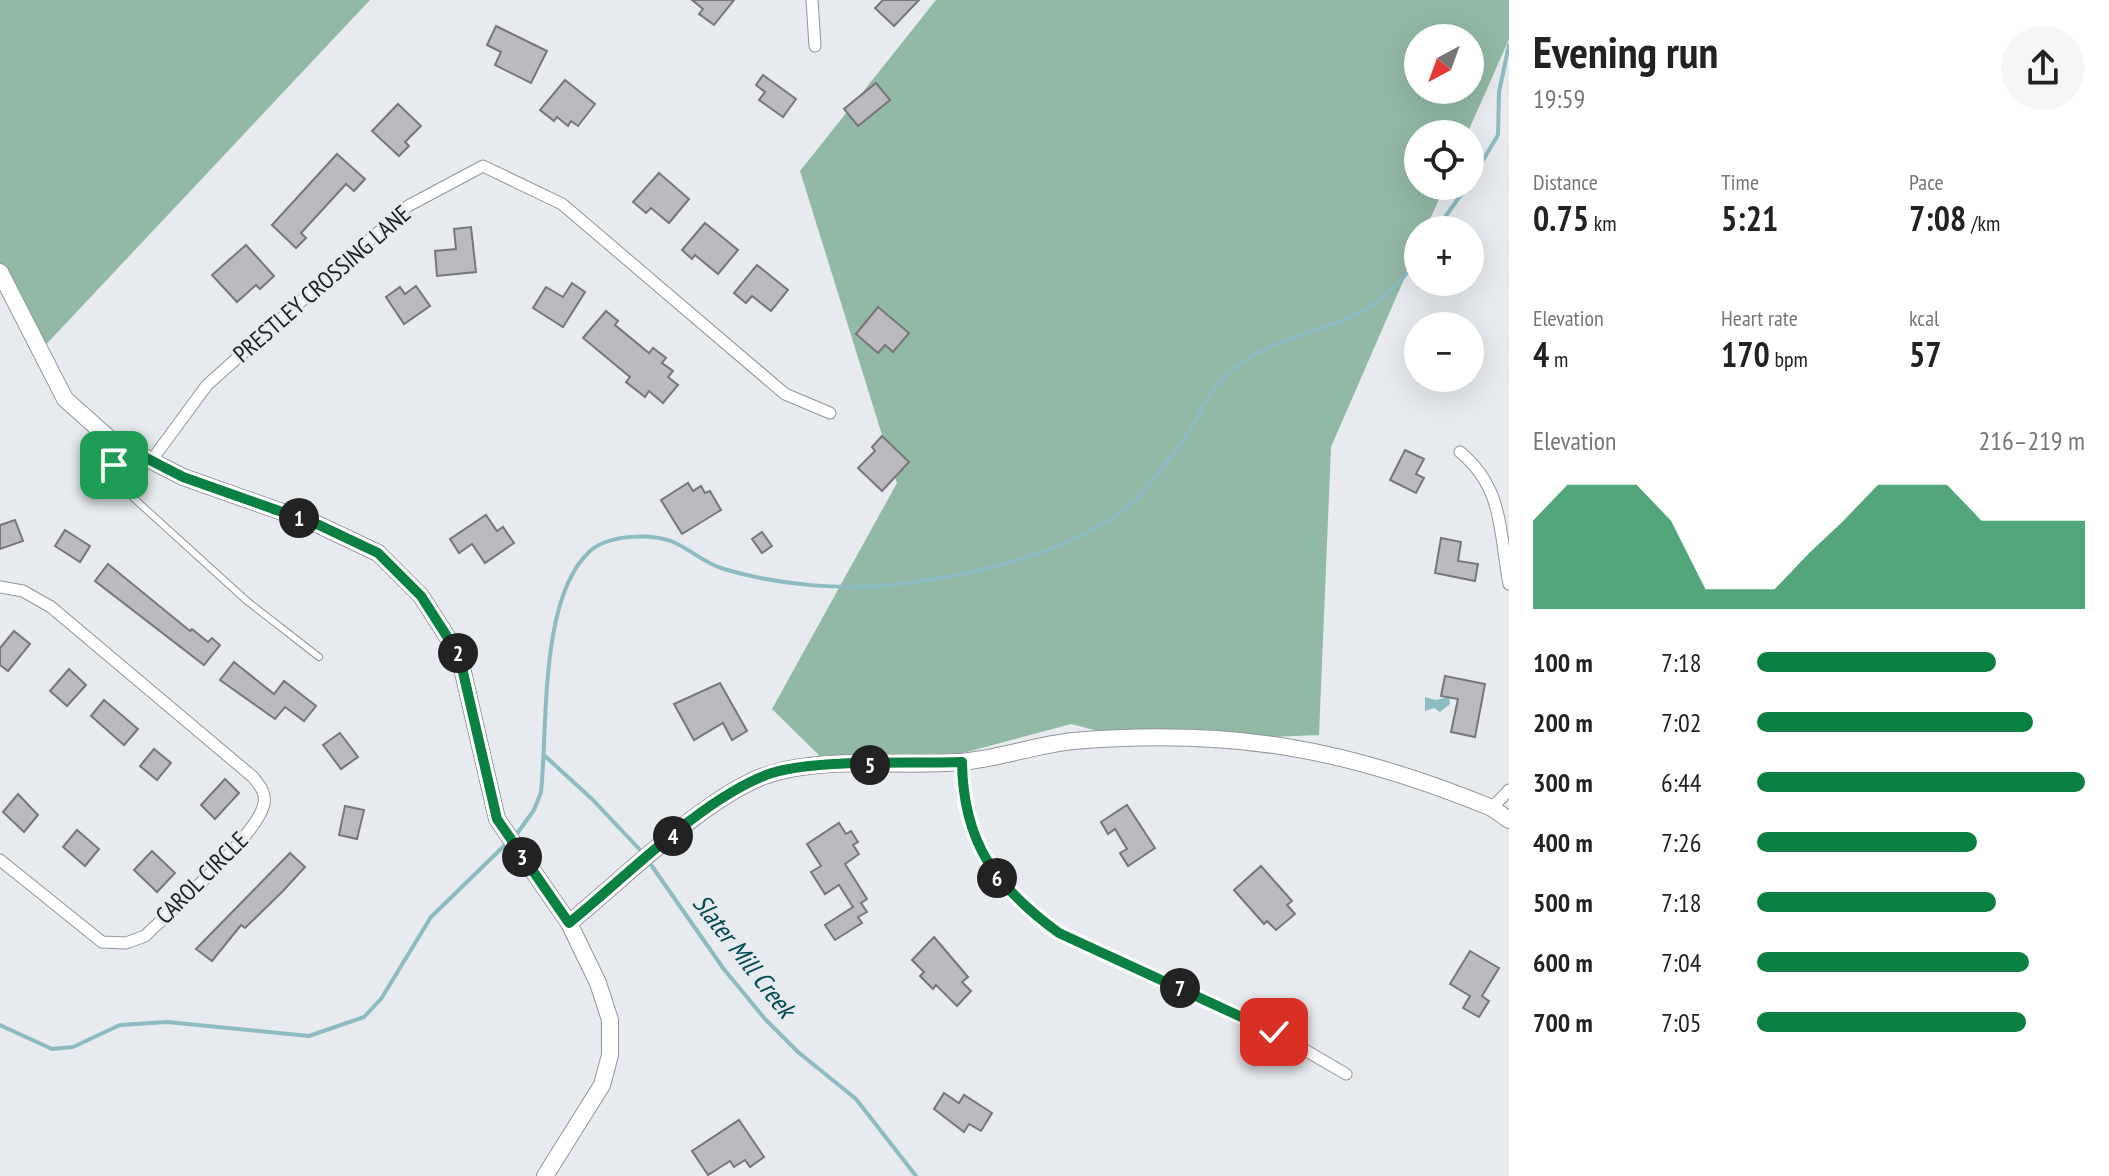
<!DOCTYPE html>
<html lang="en">
<head>
<meta charset="utf-8">
<style>
  :root { --surface:#fff; --page:#f6f6f6; --text:#222; --muted:#767676; --accent:#0b8043 }
  body { margin:0; font-family:"PT Sans Narrow",sans-serif; background:var(--page); color:var(--text); height:100vh; display:flex; flex-direction:column; font-size:30px; white-space:nowrap }
  * { box-sizing:border-box; margin:0 }
  p { font-size:26px; color:var(--muted) }
  .icon { flex:none; width:44px; height:44px; fill:none; stroke:currentColor; stroke-width:2; stroke-linecap:round; stroke-linejoin:round }
  .map { position:relative; flex:1; overflow:hidden }
  .details { display:flex; flex-direction:column; background:var(--surface); width:600px }
  .details>* { flex:none }
  .needle { width:52px; rotate:221deg }
  .fabs { position:absolute; left:1404px; top:24px; display:grid; gap:16px }
  .fabs a { display:grid; place-items:center; width:80px; height:80px; border-radius:50%; background:var(--surface); box-shadow:0 8px 32px #0002; font-size:40px }
  .pin { position:absolute; display:grid; place-items:center; width:68px; height:68px; color:#fff; margin:-34px; border-radius:16px; box-shadow:0 4px 12px #0006 }
  .km { position:absolute; width:40px; height:40px; margin:-20px; border-radius:50%; background:#222; color:#fff; font-size:22px; line-height:40px; text-align:center }
  .round { display:grid; place-items:center; flex:none; width:84px; height:84px; border-radius:42px; background:var(--page) }
  .head { display:flex; align-items:center; justify-content:space-between; height:136px; padding:0 24px }
  h1 { font-size:44px; font-weight:600; line-height:60px }
  .stats { display:grid; grid-template-columns:repeat(3,1fr); gap:12px; height:136px; padding:8px 24px }
  .stats div { display:grid; align-content:center }
  .stats b { font-size:34px; font-weight:600 }
  .stats small { font-size:22px; font-weight:400 }
  .stats p { font-size:22px }
  .chart { height:224px; padding:16px 24px }
  .chart p { display:flex; justify-content:space-between }
  .chart svg { width:100%; height:144px; margin-top:8px; fill:var(--accent); opacity:.7 }
  ul { padding:0 24px; list-style:none; font-size:26px }
  li { display:grid; grid-template-columns:128px 96px 1fr; align-items:center; height:60px }
  li i { height:20px; border-radius:10px; background:var(--accent) }
  main { display:flex; flex:1; min-height:0 }
  .map>svg:first-child { display:block }
  .forest { fill:#92b9a5; fill-rule:evenodd }
  .water { fill:#8cbcc2 }
  .lines { fill:none; stroke-linecap:round; stroke-linejoin:round }
  .stream { stroke:#8cbcc2; stroke-width:4 }
  .building { fill:#bbbabf; stroke:#77767a; stroke-width:2 }
  .lane-casing { stroke:#929599; stroke-width:8 }
  .street-casing { stroke:#929599; stroke-width:13 }
  .secondary-casing { stroke:#929599; stroke-width:18 }
  .lane { stroke:#fff; stroke-width:6 }
  .street { stroke:#fff; stroke-width:11 }
  .secondary { stroke:#fff; stroke-width:16 }
  .route-casing { stroke:#fff; stroke-width:16 }
  .route { stroke:#0b8043; stroke-width:10 }
  .labels { text-anchor:middle; stroke-width:6; stroke-linejoin:round; paint-order:stroke }
  .street-label { font-size:24px; fill:#202122; stroke:#e7eaee }
  .water-label { font-size:26px; font-style:italic; fill:#004a52; stroke:#e7eaee }
</style>
</head>
<body>
<main>
<div class="map">
<svg width="1509" height="1176" viewBox="0 0 1509 1176">
  <rect width="100%" height="100%" fill="#e7eaee"/>
  <g class="forest">
    <path d="M0 0H370L38 353 0 272Z"/>
    <path d="M936 0H1509V39L1467 134H1418V186H1445L1425 230H1418V247L1331 447 1319 735 1141 742 1071 724 948 757 830 766 772 709 897 483 800 171ZM1418 38H1470V90H1418Z"/>
  </g>
  <path class="water" d="M1425 697 1436 700 1449 697 1450 704 1440 712 1434 708 1425 711Z"/>
  <g class="lines">
    <g class="stream">
      <path d="M1470 182 1498 135 1499 92 1509 45"/>
      <path d="M1436 230 1467 186"/>
      <path d="M545 756 593 800 642 852"/>
      <path d="M516 835 534 810 541 792C548 727 539 599 589 552 607 535 648 533 671 541 689 548 703 563 724 569 777 585 844 591 899 584 974 575 1073 553 1132 503 1148 489 1161 468 1175 452 1196 427 1205 393 1230 372 1295 318 1363 341 1418 258"/>
      <path d="M647 859 723 968 765 1019 798 1052 856 1099 916 1176"/>
      <path d="M0 1025 52 1049 73 1047 120 1025 167 1022 309 1036 364 1017 381 999 431 917 506 844"/>
    </g>
  </g>
  <g class="building">
    <path d="M692 0H734L714 25 699 14 703 9Z"/>
    <path d="M883 0H919L894 26 875 8Z"/>
    <path d="M496 26 547 51 531 83 495 65 501 52 487 45Z"/>
    <path d="M763 75 796 99 783 117 759 100 765 92 756 85Z"/>
    <path d="M565 80 595 104 578 126 571 121 568 126 557 117 554 121 540 110Z"/>
    <path d="M876 83 890 100 858 126 844 109Z"/>
    <path d="M398 104 421 126 405 142 409 146 399 156 372 131Z"/>
    <path d="M337 154 365 179 354 191 346 184 301 233 306 238 296 248 272 225Z"/>
    <path d="M659 173 689 199 669 223 651 208 646 213 633 202Z"/>
    <path d="M705 223 738 250 718 274 695 255 692 259 682 250Z"/>
    <path d="M471 227 476 272 437 276 435 251 456 249 454 229Z"/>
    <path d="M246 245 274 276 260 289 256 285 237 302 212 275Z"/>
    <path d="M757 265 788 290 771 311 752 296 746 303 734 293Z"/>
    <path d="M572 283 585 292 563 327 533 308 546 287 563 297Z"/>
    <path d="M416 286 430 306 404 324 386 297 400 287 405 294Z"/>
    <path d="M878 307 909 333 893 352 885 345 878 353 856 334Z"/>
    <path d="M606 311 618 321 615 325 649 353 653 348 666 358 662 363 673 371 668 377 678 385 663 403 649 391 645 397 626 382 630 377 583 338Z"/>
    <path d="M882 436 909 462 882 491 858 468 875 451 872 447Z"/>
    <path d="M1405 450 1424 459 1416 474 1424 478 1416 493 1390 480Z"/>
    <path d="M688 483 693 491 701 486 705 493 710 491 721 510 682 534 661 500Z"/>
    <path d="M486 515 497 531 503 527 514 543 485 563 472 544 459 553 450 539Z"/>
    <path d="M15 520 23 541 0 549V525Z"/>
    <path d="M65 530 90 546 80 562 55 546Z"/>
    <path d="M762 532 772 546 762 553 752 539Z"/>
    <path d="M1441 538 1461 542 1458 561 1478 564 1475 581 1435 573Z"/>
    <path d="M108 564 190 631 192 629 208 642 212 638 220 645 204 665 95 581Z"/>
    <path d="M14 631 30 644 8 671 0 665V648Z"/>
    <path d="M234 662 274 694 284 681 316 706 304 721 285 707 275 719 220 680Z"/>
    <path d="M69 669 86 685 67 706 50 691Z"/>
    <path d="M1445 676 1485 684 1475 737 1451 732 1458 699 1441 696Z"/>
    <path d="M720 683 747 731 732 740 723 723 694 740 674 704Z"/>
    <path d="M104 700 138 729 124 745 91 716Z"/>
    <path d="M340 733 358 757 341 769 323 745Z"/>
    <path d="M154 749 171 763 157 780 140 766Z"/>
    <path d="M225 779 239 793 215 819 201 805Z"/>
    <path d="M18 794 38 815 24 832 3 812Z"/>
    <path d="M1127 805 1155 848 1128 866 1120 853 1127 849 1115 829 1108 834 1101 822Z"/>
    <path d="M345 806 364 810 357 839 339 835Z"/>
    <path d="M839 823 846 834 851 831 858 842 853 845 859 854 845 864 867 899 861 903 867 912 858 917 862 923 835 940 825 925 853 907 839 885 825 894 811 872 821 866 807 844Z"/>
    <path d="M77 830 99 849 85 866 63 847Z"/>
    <path d="M152 851 175 873 157 892 134 870Z"/>
    <path d="M290 853 305 867 283 891 245 928 241 925 212 961 196 949Z"/>
    <path d="M1261 866 1292 901 1287 905 1295 914 1276 930 1267 921 1264 924 1234 890Z"/>
    <path d="M934 937 968 977 962 982 971 991 957 1006 936 985 933 989 920 976 924 972 912 960Z"/>
    <path d="M1470 951 1499 968 1482 996 1489 1001 1479 1017 1463 1008 1470 996 1450 984Z"/>
    <path d="M944 1093 959 1103 964 1095 992 1113 981 1131 969 1124 964 1132 934 1109Z"/>
    <path d="M739 1120 764 1157 750 1167 745 1160 734 1167 730 1161 708 1175 692 1151Z"/>
  </g>
  <g class="lines">
    <g class="lane-casing">
      <path id="lane" d="M119 448 113 475 117 483 247 601 319 657"/>
    </g>
    <g class="street-casing">
      <g id="street">
        <path d="M812 0 815 46"/>
        <path d="M1460 452C1504 488 1499 532 1509 584"/>
        <path d="M151 461 207 385 408 206 483 166 562 204 785 394 830 413"/>
        <path d="M0 587 23 591 51 607 253 777C260 786 266 792 264 804 257 836 171 910 145 936L126 943 102 942 0 860"/>
        <path d="M962 762C963 843 996 887 1059 933L1274 1032 1346 1074"/>
        <path d="M1492 808 1509 790"/>
      </g>
    </g>
    <g class="secondary-casing">
      <g id="secondary">
        <path d="M0 272 65 399 111 440 183 477 319 525 378 553 421 596 459 655 497 819 569 923 598 983 610 1020V1055L602 1085 545 1176"/>
        <path d="M569 923C621 881 707 795 767 775 827 755 898 768 960 762 998 759 1035 745 1073 741 1232 728 1346 748 1492 808L1509 820"/>
      </g>
    </g>
    <use href="#lane" class="lane"/>
    <use href="#street" class="street"/>
    <use href="#secondary" class="secondary"/>
  </g>
  <g class="lines">
    <g class="route-casing">
      <path id="route" d="M114 465 119 444 183 477 319 525 378 553 421 596 459 655 497 819 569 923C626 877 699 801 766 775 810 758 911 764 962 762 963 843 996 887 1059 933L1274 1032"/>
    </g>
    <use href="#route" class="route"/>
  </g>
  <g class="labels">
    <g class="street-label">
      <text transform="translate(322 284) rotate(-41)" y="8">PRESTLEY CROSSING LANE</text>
      <text transform="translate(202 878) rotate(-45)" y="8">CAROL CIRCLE</text>
    </g>
    <g class="water-label">
      <text transform="translate(744 956) rotate(52)" y="9">Slater Mill Creek</text>
    </g>
  </g>
</svg>
<div class="fabs">
<a><svg class="needle" viewBox="-14 -14 28 28"><path d="M0-13l5 13h-10z" fill="#e53935"/><path d="M0 13l5-13h-10z" fill="#767676"/></svg></a>
<a><svg class="icon" aria-label="locate" viewBox="0 0 24 24"><circle cx="12" cy="12" r="6"/><path d="M12 2v4M12 18v4M2 12h4M18 12h4"/></svg></a>
<a>+</a>
<a>−</a>
</div>
<div class="pin" style="left:114px;top:465px;background:#1e9e55"><svg class="icon" aria-label="arrive" viewBox="0 0 24 24"><path d="M6 21V4h12l-3 4 3 4H6"/></svg></div>
<div class="pin" style="left:1274px;top:1032px;background:#d93025"><svg class="icon" aria-label="check" viewBox="0 0 24 24"><path d="M5 12l5 5 9-10"/></svg></div>
<b class="km" style="left:299px;top:518px">1</b>
<b class="km" style="left:458px;top:653px">2</b>
<b class="km" style="left:522px;top:857px">3</b>
<b class="km" style="left:673px;top:836px">4</b>
<b class="km" style="left:870px;top:765px">5</b>
<b class="km" style="left:997px;top:878px">6</b>
<b class="km" style="left:1180px;top:988px">7</b>
</div>
<section class="details">
<div class="head"><div><h1>Evening run</h1><p>19:59</p></div><a class="round"><svg class="icon" aria-label="share" viewBox="0 0 24 24"><path d="M12 15V3M7 8l5-5 5 5M5 13v7h14v-7"/></svg></a></div>
<div class="stats">
<div><p>Distance</p><b>0.75<small> km</small></b></div>
<div><p>Time</p><b>5:21</b></div>
<div><p>Pace</p><b>7:08<small> /km</small></b></div>
</div>
<div class="stats">
<div><p>Elevation</p><b>4<small> m</small></b></div>
<div><p>Heart rate</p><b>170<small> bpm</small></b></div>
<div><p>kcal</p><b>57</b></div>
</div>
<div class="chart"><p><span>Elevation</span>216–219 m</p>
<svg viewBox="0 0 160 44" preserveAspectRatio="none"><path d="M0 44V17L10 6L20 6L30 6L40 17L50 38L60 38L70 38L80 27L90 17L100 6L110 6L120 6L130 17L140 17L150 17L160 17V44z"/></svg>
</div>
<ul>
<li><b>100 m</b>7:18<i style="width:73%"></i></li>
<li><b>200 m</b>7:02<i style="width:84%"></i></li>
<li><b>300 m</b>6:44<i style="width:100%"></i></li>
<li><b>400 m</b>7:26<i style="width:67%"></i></li>
<li><b>500 m</b>7:18<i style="width:73%"></i></li>
<li><b>600 m</b>7:04<i style="width:83%"></i></li>
<li><b>700 m</b>7:05<i style="width:82%"></i></li>
</ul>
</section>
</main>
</body>
</html>
